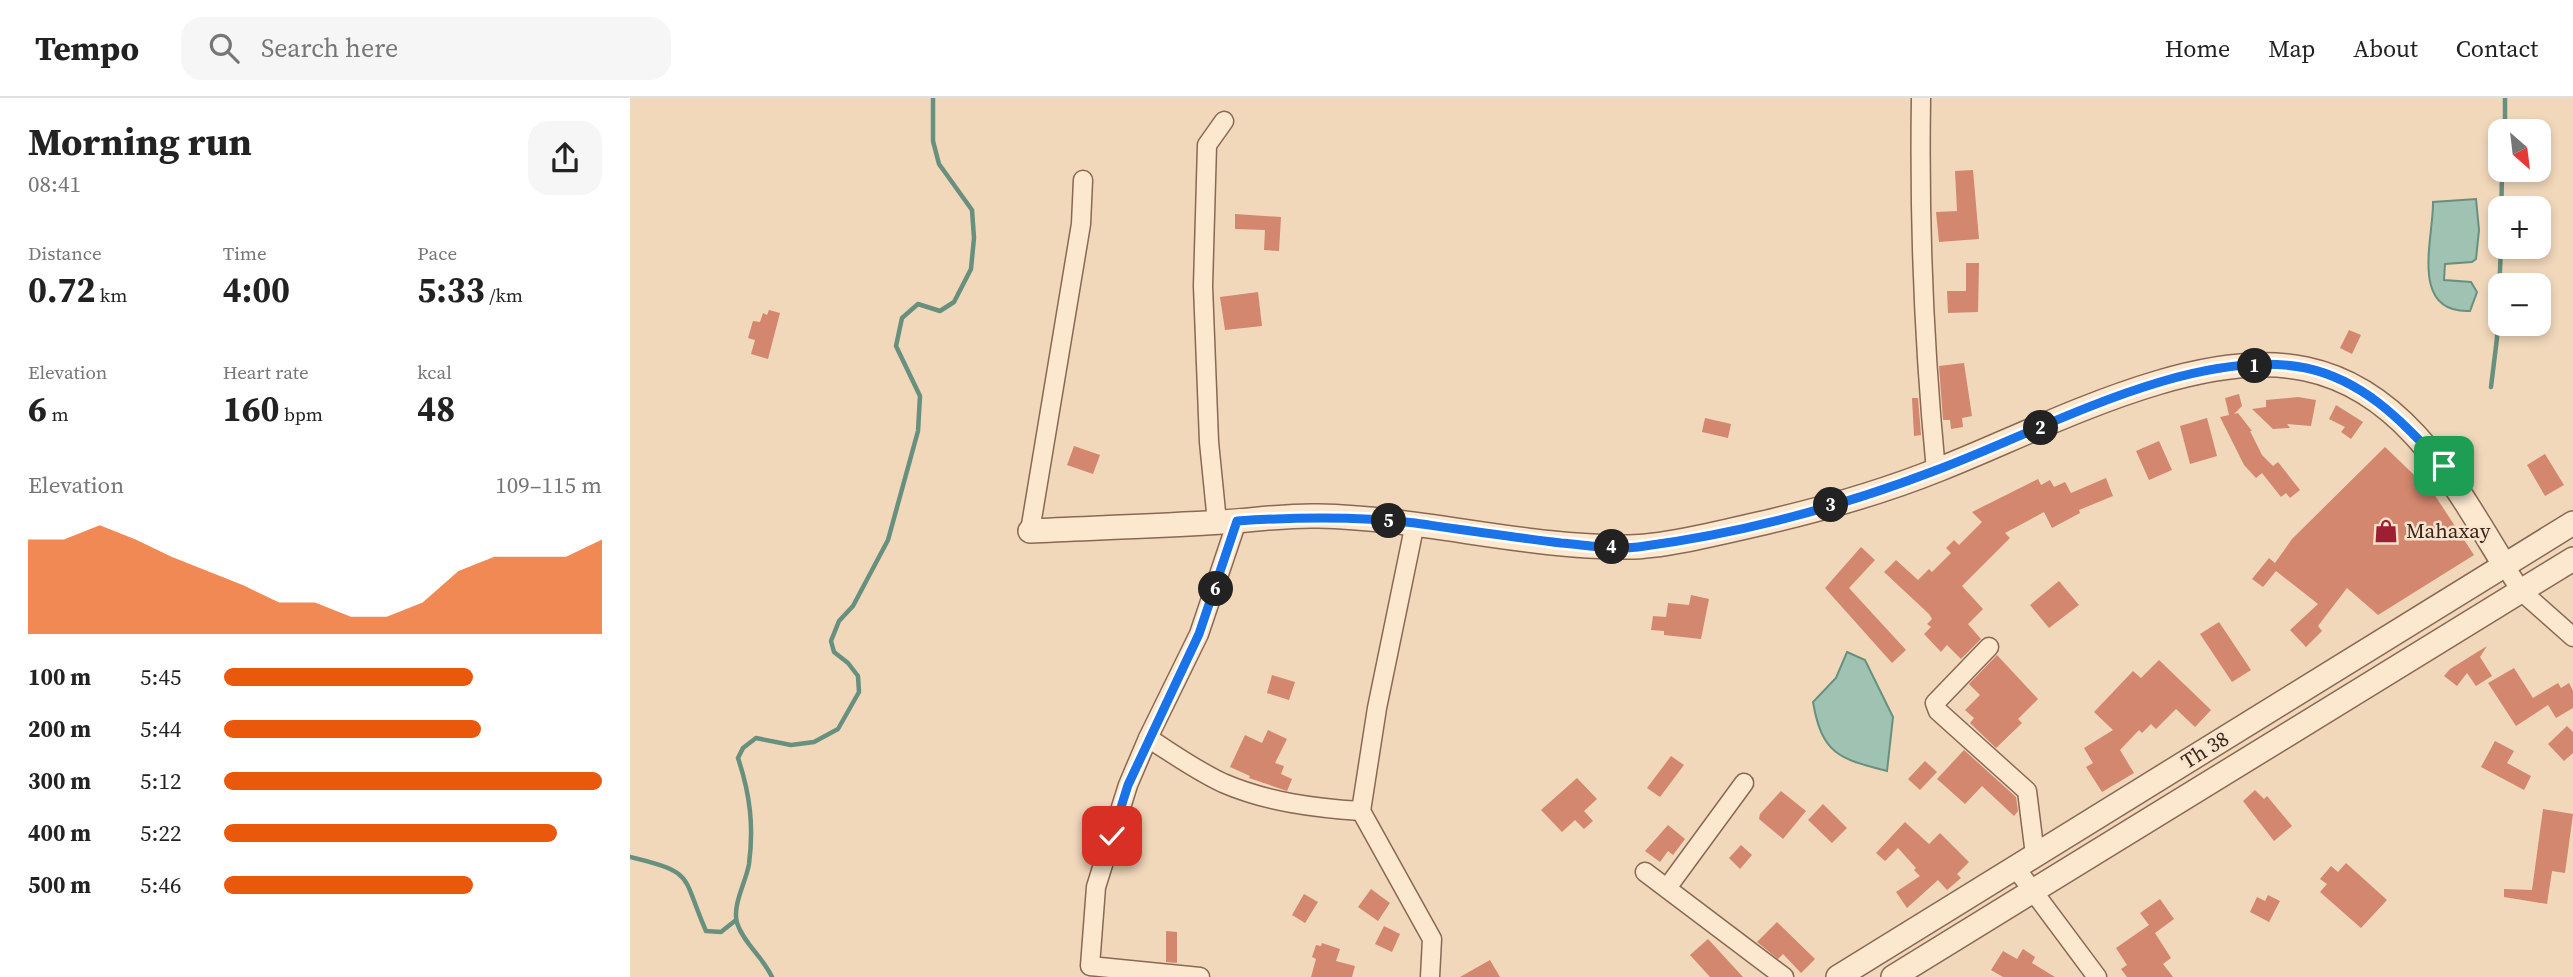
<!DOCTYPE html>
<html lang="en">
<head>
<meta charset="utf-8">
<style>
  :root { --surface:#fff; --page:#f6f6f6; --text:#222; --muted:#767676; --line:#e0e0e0; --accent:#ea580c }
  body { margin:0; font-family:"Source Serif 4",serif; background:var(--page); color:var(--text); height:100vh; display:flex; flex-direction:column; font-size:26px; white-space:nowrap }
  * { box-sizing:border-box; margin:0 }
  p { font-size:23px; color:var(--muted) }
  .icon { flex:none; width:38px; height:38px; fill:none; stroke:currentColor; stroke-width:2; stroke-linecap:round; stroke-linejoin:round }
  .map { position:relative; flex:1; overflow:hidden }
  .details { display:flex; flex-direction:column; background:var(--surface); width:630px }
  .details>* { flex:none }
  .needle { width:46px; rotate:152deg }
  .controls { position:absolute; left:1858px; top:21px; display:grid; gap:14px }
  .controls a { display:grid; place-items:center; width:63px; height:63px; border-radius:14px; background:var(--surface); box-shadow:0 4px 10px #0003; font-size:35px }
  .pin { position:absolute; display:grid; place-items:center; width:60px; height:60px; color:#fff; margin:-30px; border-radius:14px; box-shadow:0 4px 10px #0006 }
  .km { position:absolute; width:35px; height:35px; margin:-18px; border-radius:50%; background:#222; color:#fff; font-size:19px; line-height:35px; text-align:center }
  .round { display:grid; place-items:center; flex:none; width:74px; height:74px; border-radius:21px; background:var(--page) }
  .summary { display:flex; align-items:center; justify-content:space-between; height:119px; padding:0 28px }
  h1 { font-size:38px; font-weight:700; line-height:52px }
  .figures { display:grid; grid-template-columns:repeat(3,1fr); gap:10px; height:119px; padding:7px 28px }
  .figures div { display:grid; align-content:center }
  .figures b { font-size:35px; font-weight:700 }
  .figures small { font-size:19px; font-weight:400 }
  .figures p { font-size:19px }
  .chart { height:196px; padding:14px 28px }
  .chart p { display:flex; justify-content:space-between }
  .chart svg { width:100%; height:126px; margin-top:7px; fill:var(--accent); opacity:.7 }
  ul { padding:0 28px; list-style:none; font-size:23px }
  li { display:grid; grid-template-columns:112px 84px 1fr; align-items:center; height:52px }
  li i { height:18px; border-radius:9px; background:var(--accent) }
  header { display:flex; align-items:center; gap:42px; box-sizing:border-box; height:98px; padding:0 35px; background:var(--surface); border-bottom:2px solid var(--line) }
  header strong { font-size:33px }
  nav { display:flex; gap:38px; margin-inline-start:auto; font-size:24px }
  .search { width:490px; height:63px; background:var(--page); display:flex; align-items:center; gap:18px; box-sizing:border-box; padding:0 24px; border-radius:21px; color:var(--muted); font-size:26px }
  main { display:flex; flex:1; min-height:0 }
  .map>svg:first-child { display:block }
  .water { fill:#a0c2b2; stroke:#67907f; stroke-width:2 }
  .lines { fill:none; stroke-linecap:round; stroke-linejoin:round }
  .stream { stroke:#67907f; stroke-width:4.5 }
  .building { fill:#d3876e }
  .minor-casing { stroke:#8a6854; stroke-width:21 }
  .tertiary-casing { stroke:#8a6854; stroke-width:26 }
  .minor { stroke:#fce7cf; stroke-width:18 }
  .tertiary { stroke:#fce7cf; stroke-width:23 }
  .route-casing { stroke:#fff; stroke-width:14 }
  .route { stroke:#1a73e8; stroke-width:9 }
  .labels { text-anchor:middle; stroke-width:5; stroke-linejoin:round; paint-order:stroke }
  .poi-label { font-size:21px; fill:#38241a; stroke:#f8e4cc; text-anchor:start }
  .street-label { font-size:21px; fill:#38241a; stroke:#f8e4cc }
</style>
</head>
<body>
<header>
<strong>Tempo</strong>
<div class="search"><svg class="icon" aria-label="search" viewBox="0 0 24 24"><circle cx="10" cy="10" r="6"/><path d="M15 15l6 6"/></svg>Search here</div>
<nav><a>Home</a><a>Map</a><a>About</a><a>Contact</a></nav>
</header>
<main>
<section class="details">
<div class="summary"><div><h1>Morning run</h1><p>08:41</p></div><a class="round"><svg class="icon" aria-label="share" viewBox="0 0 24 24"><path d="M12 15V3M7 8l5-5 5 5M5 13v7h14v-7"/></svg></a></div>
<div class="figures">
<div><p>Distance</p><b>0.72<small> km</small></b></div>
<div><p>Time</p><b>4:00</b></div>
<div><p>Pace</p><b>5:33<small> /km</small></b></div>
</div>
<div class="figures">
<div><p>Elevation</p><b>6<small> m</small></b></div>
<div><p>Heart rate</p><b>160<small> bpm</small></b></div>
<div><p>kcal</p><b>48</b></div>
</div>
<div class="chart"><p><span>Elevation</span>109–115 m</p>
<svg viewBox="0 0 160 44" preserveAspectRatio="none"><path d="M0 44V11L10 11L20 6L30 11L40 17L50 22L60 27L70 33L80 33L90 38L100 38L110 33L120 22L130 17L140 17L150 17L160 11V44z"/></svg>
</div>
<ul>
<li><b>100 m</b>5:45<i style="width:66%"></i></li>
<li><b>200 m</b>5:44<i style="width:68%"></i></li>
<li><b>300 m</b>5:12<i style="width:100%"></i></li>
<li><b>400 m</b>5:22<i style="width:88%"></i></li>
<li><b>500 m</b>5:46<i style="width:66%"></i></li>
</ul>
</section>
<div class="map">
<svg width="1943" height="879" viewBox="0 0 1943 879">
  <rect width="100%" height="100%" fill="#f1d8bb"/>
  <g class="water">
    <path d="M1846 101 1849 132 1846 161 1842 164 1815 166 1814 182 1841 184 1847 194 1840 213C1778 216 1804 138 1803 104Z"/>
    <path d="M1217 554 1235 562 1263 619 1257 673C1210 661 1192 657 1183 604L1206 580Z"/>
  </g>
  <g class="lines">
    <g class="stream">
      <path d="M1875 33V0"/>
      <path d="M1871 131 1872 72"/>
      <path d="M1861 289 1867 240 1871 149"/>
      <path d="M0 759C66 775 51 776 76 833L91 834 106 822"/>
      <path d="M142 879C133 859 114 846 107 825 102 807 116 784 119 766 124 728 120 696 108 660L113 650 126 640 161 647 184 644 208 631 229 594 228 578 218 565 204 554 201 543 209 523 223 508 258 442 288 333 290 298 266 248 272 220 288 206 310 213 324 204 341 171 344 140 342 112 309 66 303 43V0"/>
    </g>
  </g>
  <g class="building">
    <path d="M1343 72 1349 141 1309 144 1306 114 1327 113 1325 73Z"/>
    <path d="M605 116 651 119 649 153 634 152 635 132 605 131Z"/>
    <path d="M1336 165H1349L1348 214 1318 215 1317 193H1336Z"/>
    <path d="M628 194 632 228 595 232 590 199Z"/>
    <path d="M139 212 150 215 138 261 121 256 125 242 118 240 123 223 130 224 133 215 137 217Z"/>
    <path d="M1719 232 1731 237 1722 256 1710 250Z"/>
    <path d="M1334 265 1342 318 1332 320 1333 329 1321 331 1320 322H1313L1309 268Z"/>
    <path d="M1609 296 1612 308 1604 316 1608 315 1622 333H1620L1632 357 1643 368 1648 364 1670 392 1660 400 1656 395 1651 399 1632 375 1626 380 1614 367 1590 319 1599 317 1595 300Z"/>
    <path d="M1668 299 1686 302 1681 328 1657 326 1660 330 1643 331 1622 311 1636 309V302Z"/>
    <path d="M1282 300H1288L1291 337 1284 338Z"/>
    <path d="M1706 307 1733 324 1721 341 1711 334 1715 329 1699 321Z"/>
    <path d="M1075 320 1101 326 1098 340 1072 334Z"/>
    <path d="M1577 320 1587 358 1560 366 1550 328Z"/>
    <path d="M1529 343 1542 372 1519 382 1506 353Z"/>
    <path d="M444 348 470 357 463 376 437 367Z"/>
    <path d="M1755 349 1804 396 1844 457 1748 517 1717 490 1688 528 1692 533 1676 549 1660 532 1688 506 1646 473 1633 489 1622 481 1639 460 1645 465 1662 441Z"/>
    <path d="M1915 356 1934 387 1915 398 1897 367Z"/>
    <path d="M1476 380 1483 398 1449 412 1450 415 1422 430 1414 414 1375 435 1380 440 1332 488 1353 511 1338 526 1351 541 1331 561 1317 547 1311 554 1294 536 1301 529 1297 526 1302 521 1299 516 1254 474 1266 462 1288 482 1299 471 1302 474 1321 455 1316 450 1324 442 1329 447 1352 424 1342 414 1408 381 1411 387 1420 382 1424 389 1435 384 1441 395Z"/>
    <path d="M1231 449 1245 462 1219 490 1276 552 1262 565 1195 490Z"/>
    <path d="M1429 483 1449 507 1419 530 1400 507Z"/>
    <path d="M1061 497 1079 501 1071 541 1034 537V533L1021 532 1023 518 1036 519 1038 505 1059 507Z"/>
    <path d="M1589 524 1621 572 1602 584 1570 536Z"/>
    <path d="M1857 548 1850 559 1862 578 1846 588 1837 575 1827 588 1814 578 1820 571Z"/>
    <path d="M1367 557 1408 601 1388 621 1392 625 1366 650 1340 625 1344 620 1335 612 1350 597 1339 586Z"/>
    <path d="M1529 562 1581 612 1565 629 1546 611 1526 631 1521 626 1512 635 1509 632 1490 652 1504 675 1472 694 1456 669 1463 665 1454 650 1483 632 1464 614 1503 573 1511 580Z"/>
    <path d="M1884 570 1903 600 1928 585 1931 590 1939 585 1943 593V610L1926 620 1918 607 1886 628 1858 585Z"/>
    <path d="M642 577 665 584 659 602 637 595Z"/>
    <path d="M1937 628 1943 634V655L1934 663 1918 646Z"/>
    <path d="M638 632 657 641 645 665 654 668 651 676 662 681 657 693 619 680 620 678 600 669 615 637 632 645Z"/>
    <path d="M1865 643 1884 653 1877 665 1901 678 1894 692 1851 669Z"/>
    <path d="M1334 652 1386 699 1388 713 1384 718 1352 688 1335 706 1307 681Z"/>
    <path d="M1041 658 1054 667 1030 699 1017 690Z"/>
    <path d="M1295 663 1307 674 1290 692 1278 681Z"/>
    <path d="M947 680 967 701 954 713 963 723 954 731 945 722 932 734 911 712Z"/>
    <path d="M1625 692 1634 701 1637 698 1662 728 1644 743 1613 703Z"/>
    <path d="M1151 693 1176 713 1153 741 1129 721 1130 716Z"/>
    <path d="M1193 706 1217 730 1202 745 1178 722Z"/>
    <path d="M1913 711 1943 716 1935 775 1922 773 1917 806 1874 799V791L1902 792Z"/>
    <path d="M1275 724 1299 746 1310 735 1339 764 1327 776 1331 780 1317 792 1308 782 1277 810 1266 794 1290 778 1284 772 1286 770 1268 750 1255 763 1246 755Z"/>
    <path d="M1038 727 1055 741 1043 757 1038 753 1030 764 1015 753Z"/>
    <path d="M1111 747 1122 757 1110 771 1099 760Z"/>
    <path d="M1716 765 1757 802 1731 830 1690 794 1697 786 1690 781 1701 768 1708 774Z"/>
    <path d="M741 791 760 805 748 823 728 809Z"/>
    <path d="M674 796 688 804 675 825 662 817Z"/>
    <path d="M1638 797 1650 803 1639 824 1620 814 1627 799 1635 803Z"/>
    <path d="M1530 801 1544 821 1525 835 1541 860 1533 866 1543 879H1497L1491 871 1497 867 1486 850 1519 827 1510 815Z"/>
    <path d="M1147 824 1185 861 1171 875 1153 856 1148 861 1127 844Z"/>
    <path d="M754 828 770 836 762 854 745 846Z"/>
    <path d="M536 833 547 834V865L536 864Z"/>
    <path d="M1078 841 1113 879H1080L1060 857Z"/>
    <path d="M692 845 710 851 706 863 725 868 722 879H681L686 861 682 859 686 847 691 848Z"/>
    <path d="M1393 851 1405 859 1402 865 1425 879H1373L1361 872 1373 853 1387 861Z"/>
    <path d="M860 862 870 879H830Z"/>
  </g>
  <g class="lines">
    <g class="minor-casing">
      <g id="minor">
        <path d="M1291 0C1289 124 1294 249 1306 373"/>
        <path d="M607 423 569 536 518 640C542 655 567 673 593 685 637 704 684 710 731 713"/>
        <path d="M587 424 579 344 573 188 577 47 594 23"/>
        <path d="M785 425 747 610 731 713 802 841 800 879"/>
        <path d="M400 433 451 126 453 82"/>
        <path d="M1875 468 1891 493 1943 539"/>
        <path d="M1359 549 1305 605 1308 613 1397 693 1405 757"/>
        <path d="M518 640 498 687 466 789 460 868 570 879"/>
        <path d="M1385 769 1467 879"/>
        <path d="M1015 774 1154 879"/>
        <path d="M1037 790 1114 685"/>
      </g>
    </g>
    <g class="tertiary-casing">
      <g id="tertiary">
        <path d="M400 433C464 430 528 428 592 424 624 422 657 417 688 418 793 420 895 450 999 449 1035 449 1097 433 1133 425 1193 411 1253 394 1310 371 1412 331 1566 247 1676 271 1776 292 1826 389 1875 468"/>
        <path d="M1208 879 1943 425"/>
        <path d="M1263 879 1943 461"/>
      </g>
    </g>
    <use href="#minor" class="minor"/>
    <use href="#tertiary" class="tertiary"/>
  </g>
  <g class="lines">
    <g class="route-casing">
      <path id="route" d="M482 738 498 687 569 536 607 423C667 419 726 418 785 425 834 432 882 439 931 445 956 447 983 452 1008 449 1108 436 1210 409 1304 373 1410 334 1562 247 1676 270 1736 283 1773 325 1814 368"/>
    </g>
    <use href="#route" class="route"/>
  </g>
  <defs>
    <g id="shop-bare" transform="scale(1.89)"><path d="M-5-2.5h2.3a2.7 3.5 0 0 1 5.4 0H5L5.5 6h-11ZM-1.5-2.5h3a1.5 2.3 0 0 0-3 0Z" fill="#9e1f34" stroke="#f8e4cc" stroke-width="2.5" paint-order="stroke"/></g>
  </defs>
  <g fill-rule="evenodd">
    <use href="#shop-bare" x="1756" y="433"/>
  </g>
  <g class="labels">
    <g class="poi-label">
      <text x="1776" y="440">Mahaxay</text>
    </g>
    <g class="street-label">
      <text transform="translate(1575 652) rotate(-32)" y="7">Th 38</text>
    </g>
  </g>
</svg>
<div class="controls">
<a><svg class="needle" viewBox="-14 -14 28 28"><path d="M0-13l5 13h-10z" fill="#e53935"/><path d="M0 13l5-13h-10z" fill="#767676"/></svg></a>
<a>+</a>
<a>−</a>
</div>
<div class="pin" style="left:1814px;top:368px;background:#1e9e55"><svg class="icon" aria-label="arrive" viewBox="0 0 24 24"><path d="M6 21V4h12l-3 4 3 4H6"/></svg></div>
<div class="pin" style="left:482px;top:738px;background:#d93025"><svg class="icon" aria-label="check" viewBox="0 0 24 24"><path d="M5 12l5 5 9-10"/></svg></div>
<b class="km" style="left:1625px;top:268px">1</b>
<b class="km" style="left:1411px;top:330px">2</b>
<b class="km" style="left:1201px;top:407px">3</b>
<b class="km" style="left:982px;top:449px">4</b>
<b class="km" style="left:759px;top:423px">5</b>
<b class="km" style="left:586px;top:491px">6</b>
</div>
</main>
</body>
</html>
